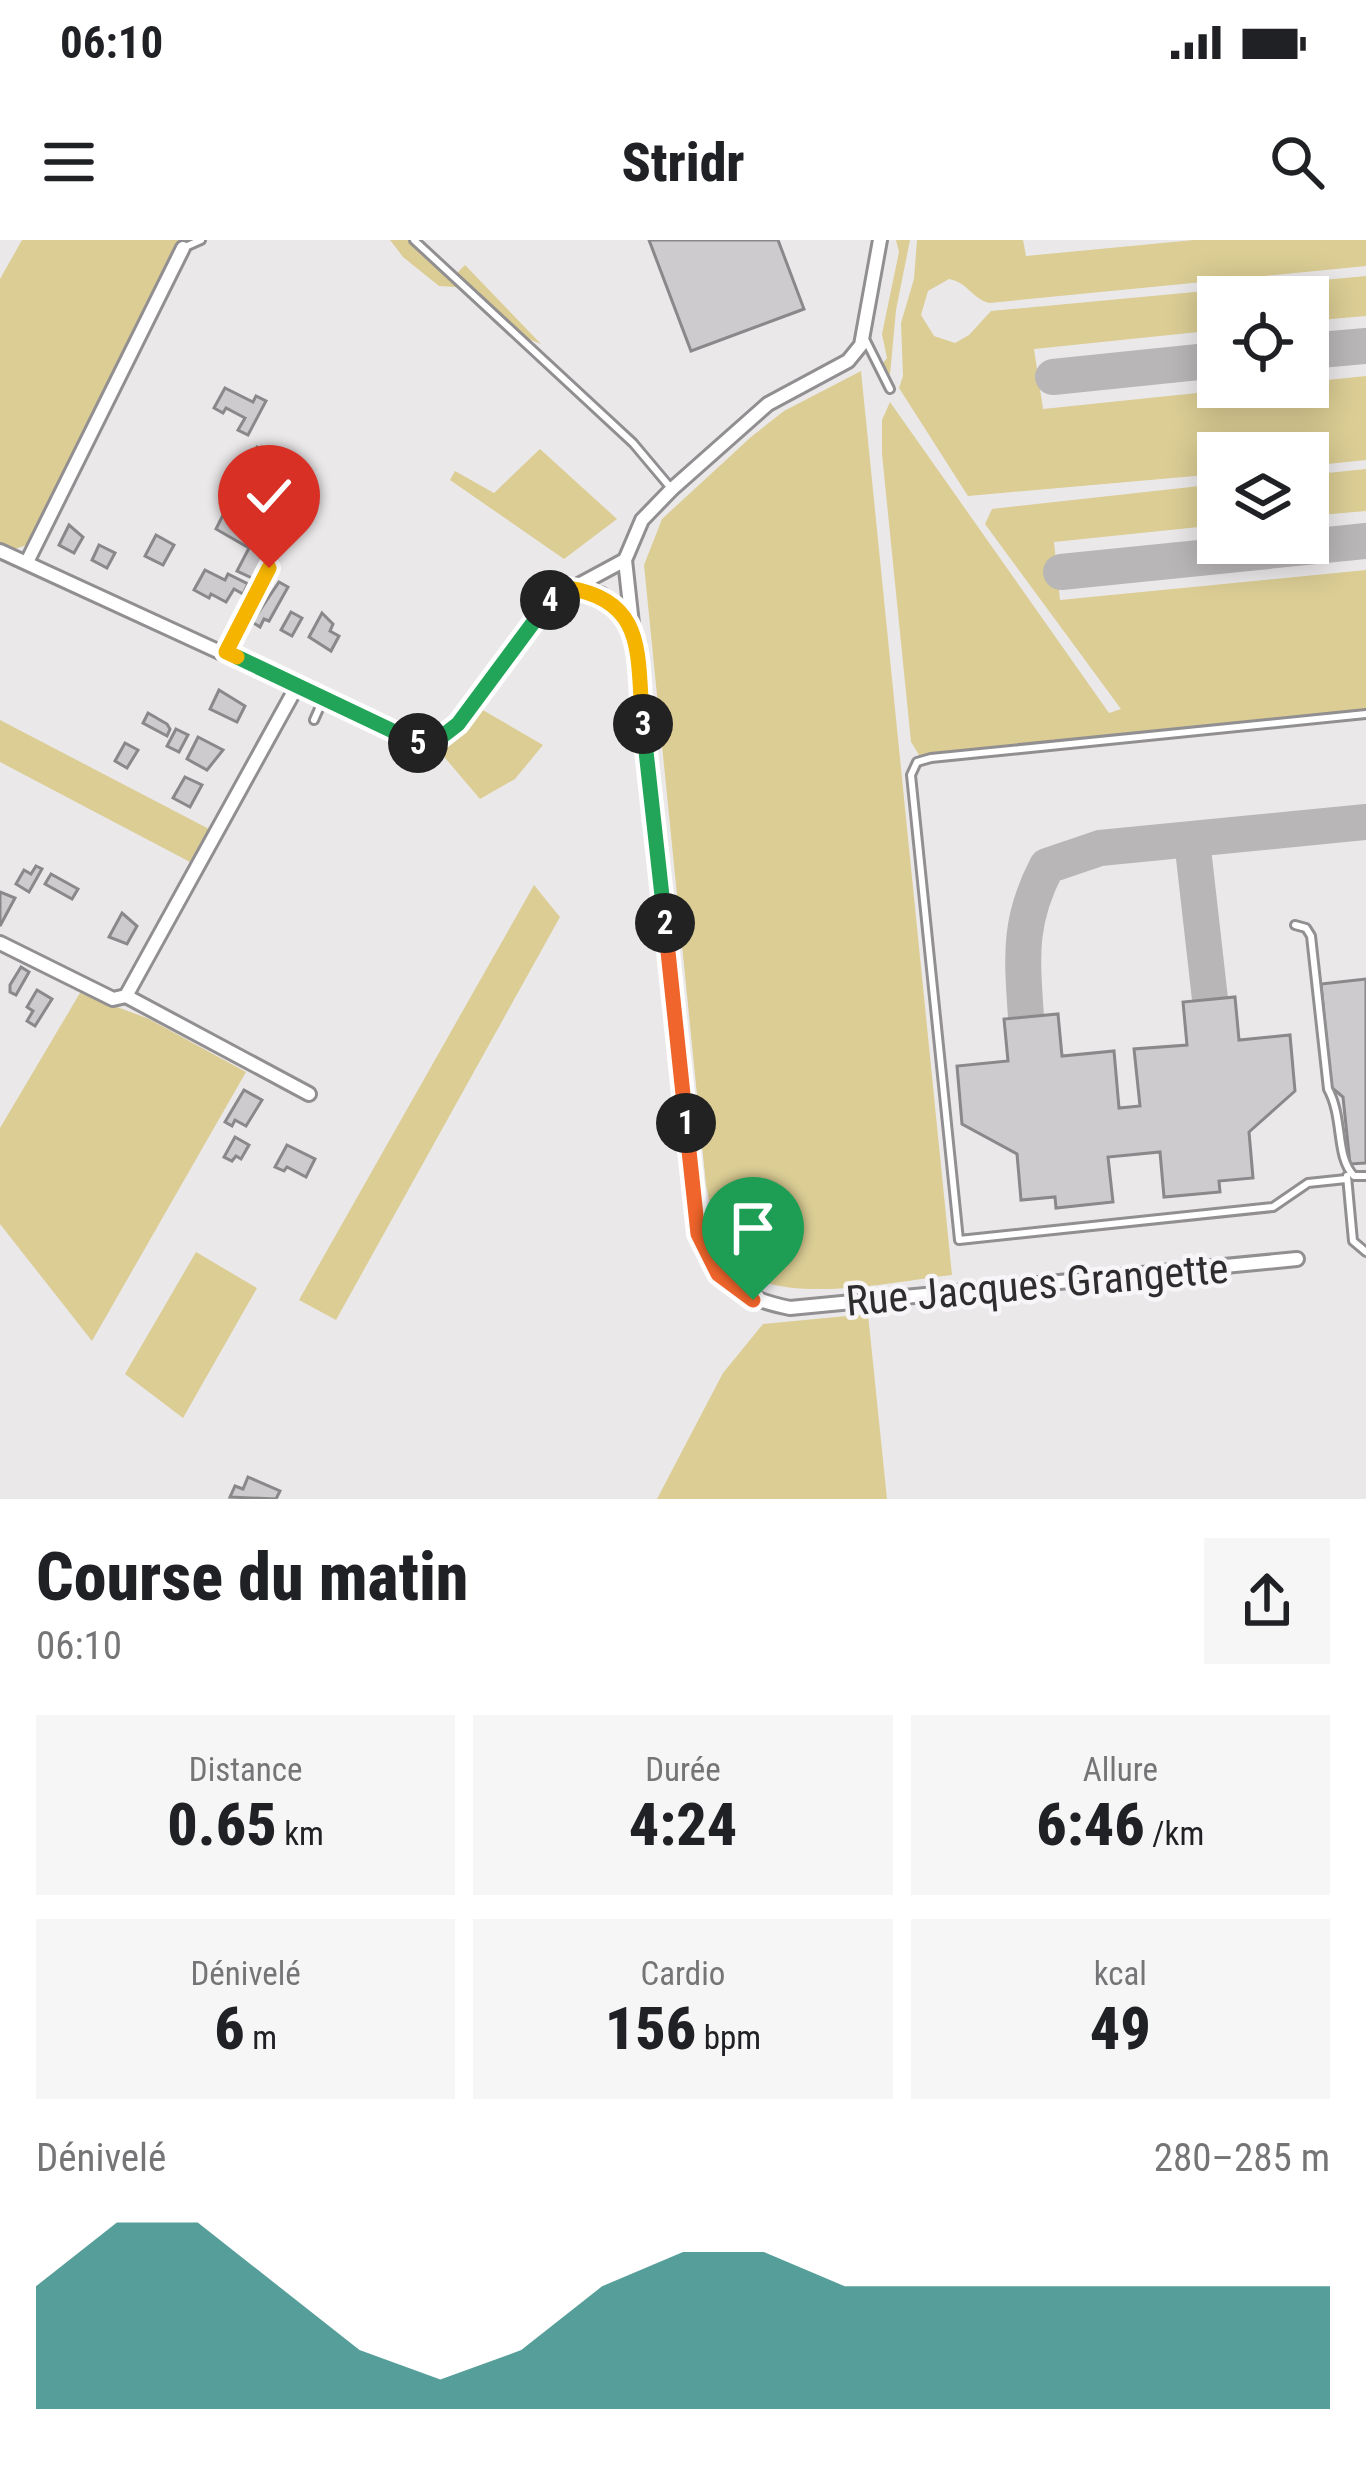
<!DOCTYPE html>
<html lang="fr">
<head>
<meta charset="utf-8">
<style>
  :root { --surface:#fff; --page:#f6f6f6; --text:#202124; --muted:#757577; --accent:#0f766e }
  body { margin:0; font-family:"Roboto Condensed",sans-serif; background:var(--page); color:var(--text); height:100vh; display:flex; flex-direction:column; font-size:45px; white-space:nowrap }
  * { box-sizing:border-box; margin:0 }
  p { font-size:39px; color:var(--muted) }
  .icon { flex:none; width:66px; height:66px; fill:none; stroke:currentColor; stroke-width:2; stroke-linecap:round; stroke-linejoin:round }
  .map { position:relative; height:1259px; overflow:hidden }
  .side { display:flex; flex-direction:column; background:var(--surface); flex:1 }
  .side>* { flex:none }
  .controls { position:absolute; left:1197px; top:36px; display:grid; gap:24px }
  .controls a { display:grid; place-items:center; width:132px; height:132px; border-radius:0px; background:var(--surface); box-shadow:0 6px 30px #0003; font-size:60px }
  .pin { position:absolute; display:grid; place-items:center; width:102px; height:102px; color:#fff; margin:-123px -51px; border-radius:50% 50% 50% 0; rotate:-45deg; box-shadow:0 0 12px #0007 }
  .pin .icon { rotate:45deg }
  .km { position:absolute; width:60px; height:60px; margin:-30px; border-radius:50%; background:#222; color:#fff; font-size:33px; line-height:60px; text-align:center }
  .round { display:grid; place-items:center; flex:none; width:126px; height:126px; border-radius:0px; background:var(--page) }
  .summary { display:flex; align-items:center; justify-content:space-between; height:204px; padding:0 36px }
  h1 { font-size:66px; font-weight:800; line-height:90px }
  .stats { display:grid; grid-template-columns:repeat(3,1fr); gap:18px; height:204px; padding:12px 36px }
  .stats div { display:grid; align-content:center; border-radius:0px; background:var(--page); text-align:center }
  .stats b { font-size:60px; font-weight:800 }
  .stats small { font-size:33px; font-weight:400 }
  .stats p { font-size:33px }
  .chart { height:336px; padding:24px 36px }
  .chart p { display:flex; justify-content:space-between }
  .chart svg { width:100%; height:216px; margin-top:12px; fill:var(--accent); opacity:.7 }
  .status { display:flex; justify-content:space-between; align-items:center; height:84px; padding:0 60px; background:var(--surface); direction:ltr }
  .status svg { height:33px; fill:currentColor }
  header { display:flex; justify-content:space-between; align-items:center; height:156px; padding:0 36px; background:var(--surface); font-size:54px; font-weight:800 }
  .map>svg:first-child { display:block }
  .green { fill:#dbcd94 }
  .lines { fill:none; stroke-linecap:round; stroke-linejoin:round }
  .taxiway { stroke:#b9b6b8; stroke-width:36 }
  .building { fill:#cdcbcd; stroke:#8a888a; stroke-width:3 }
  .lane-casing { stroke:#918f91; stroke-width:12 }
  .street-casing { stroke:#918f91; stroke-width:18 }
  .lane { stroke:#fff; stroke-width:6 }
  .street { stroke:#fff; stroke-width:12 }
  .split-1-casing { stroke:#fff; stroke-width:24 }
  .split-2-casing { stroke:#fff; stroke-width:24 }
  .split-3-casing { stroke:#fff; stroke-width:24 }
  .split-4-casing { stroke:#fff; stroke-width:24 }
  .split-5-casing { stroke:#fff; stroke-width:24 }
  .split-6-casing { stroke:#fff; stroke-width:24 }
  .split-7-casing { stroke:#fff; stroke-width:24 }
  .split-1 { stroke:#f0652b; stroke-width:15 }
  .split-2 { stroke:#f0652b; stroke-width:15 }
  .split-3 { stroke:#22a559; stroke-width:15 }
  .split-4 { stroke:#f5b400; stroke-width:15 }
  .split-5 { stroke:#22a559; stroke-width:15 }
  .split-6 { stroke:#22a559; stroke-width:15 }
  .split-7 { stroke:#f5b400; stroke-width:15 }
  .labels { text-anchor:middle; stroke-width:9; stroke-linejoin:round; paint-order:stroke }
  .street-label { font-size:42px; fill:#2e2d2e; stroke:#f8f5f8 }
</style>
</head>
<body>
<div class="status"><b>06:10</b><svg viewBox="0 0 49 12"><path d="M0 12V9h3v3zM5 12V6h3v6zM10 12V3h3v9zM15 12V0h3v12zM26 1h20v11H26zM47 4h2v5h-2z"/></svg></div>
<header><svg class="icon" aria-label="menu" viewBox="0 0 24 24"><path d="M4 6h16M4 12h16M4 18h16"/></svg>Stridr<svg class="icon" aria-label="search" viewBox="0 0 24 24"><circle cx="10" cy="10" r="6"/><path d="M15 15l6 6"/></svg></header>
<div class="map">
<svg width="1366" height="1259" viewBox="0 0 1366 1259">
  <rect width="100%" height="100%" fill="#ebe8ea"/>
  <g class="green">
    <path d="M22 0H180L142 85 27 305 15 309 0 302V39Z"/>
    <path d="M390 0H420L456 34 465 25 541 104 526 98 471 48 439 46 403 17Z"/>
    <path d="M896 0H910L896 70 890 135 883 123 887 118 882 94 899 12Z"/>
    <path d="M917 0H1023L1026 16 1194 0H1366V26L989 63C973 59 967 42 949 39L928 51 921 75 934 96 955 103 969 95 991 71 1366 36V76L1308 81V57H1218V90L1034 109 1043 169 1255 147H1308V142L1366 136V220L1308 226V213H1218V234L968 256 899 148 903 136 901 83 914 39Z"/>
    <path d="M861 131 952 1035C893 1041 765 1072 727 1017 713 997 711 968 706 945L644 325 662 279 751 197 784 171Z"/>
    <path d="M890 162 1109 473 1121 469 985 284 992 269 1218 244V285L1054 302 1060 360 1366 330V470L919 515 911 502 882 214V180Z"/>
    <path d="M540 209 617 279 564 319 450 240 455 231 494 253Z"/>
    <path d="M1366 229V271L1308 276V235Z"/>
    <path d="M481 469 543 505 515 539 480 559 440 512Z"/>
    <path d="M0 480 209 589 190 622 0 522Z"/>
    <path d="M534 645 560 677 336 1080 299 1060Z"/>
    <path d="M80 753 149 779 246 832 92 1101 0 984V888Z"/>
    <path d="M196 1012 257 1048 183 1178 125 1134Z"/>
    <path d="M868 1074 887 1259H657L723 1133 763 1084Z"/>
  </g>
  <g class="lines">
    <g class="taxiway">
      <path d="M1308 111 1366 106"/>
      <path d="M1053 137 1218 120"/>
      <path d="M1061 332 1366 301"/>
      <path d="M1192 600 1210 759"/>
      <path d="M1026 777C1022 717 1018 681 1047 626L1100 608 1366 582"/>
    </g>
  </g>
  <g class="building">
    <path d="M649 0H778L804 69 691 111Z"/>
    <path d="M225 148 253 162 256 156 266 161 248 195 238 190 245 178 226 168 223 173 214 168Z"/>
    <path d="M257 207 298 227 265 293 273 297 269 306 273 308 257 338H252L237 331 249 308 216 289Z"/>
    <path d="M69 285 83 297 74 313 59 305Z"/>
    <path d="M156 295 174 305 163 325 145 316Z"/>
    <path d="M99 305 115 313 107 328 92 320Z"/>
    <path d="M205 330 225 340 228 334 248 344 243 354 234 349 226 362 211 354 209 358 194 350Z"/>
    <path d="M279 342 288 347 269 381 264 379 260 387 252 382Z"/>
    <path d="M291 372 302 378 292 396 281 390Z"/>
    <path d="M322 373 333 384 330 391 339 396 331 411 309 397Z"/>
    <path d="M219 450 245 466 237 482 210 469Z"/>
    <path d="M148 473 167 484 170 489 167 496 143 483Z"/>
    <path d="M176 489 188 495 179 512 167 506Z"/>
    <path d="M198 497 223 510 207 530 187 519Z"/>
    <path d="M125 503 138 510 127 528 115 521Z"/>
    <path d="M185 537 202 545 190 567 173 558Z"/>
    <path d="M36 626 42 629 29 652 16 644 24 630 31 634Z"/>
    <path d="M51 634 78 649 72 659 45 644Z"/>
    <path d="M0 652 15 658 0 686Z"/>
    <path d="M122 673 137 686 127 704 109 697Z"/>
    <path d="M21 727 29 732 16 755 10 752V745Z"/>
    <path d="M1366 739V923L1350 924 1343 857 1331 847 1321 744Z"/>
    <path d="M37 750 52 759 35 786 27 781 33 771 27 767Z"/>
    <path d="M1235 757 1239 800 1290 795 1295 851 1249 892 1253 938 1219 941 1220 952 1164 957 1160 912 1108 917 1113 962 1056 968 1055 957 1021 960 1017 914 962 884 957 826 1008 821 1004 779 1058 774 1062 816 1114 811 1119 868 1140 866 1134 809 1187 805 1183 762Z"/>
    <path d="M244 850 262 860 246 886 235 880 232 886 225 882Z"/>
    <path d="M235 897 249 905 241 919 236 916 232 921 224 917Z"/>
    <path d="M287 905 315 919 306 937 287 927 284 931 275 927Z"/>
    <path d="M248 1237 280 1251 276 1259 230 1257 235 1246 243 1249Z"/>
  </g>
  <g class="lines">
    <g class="lane-casing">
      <g id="lane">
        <path d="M414 0 633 203 670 247"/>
        <path d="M183 8 201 0"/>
        <path d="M865 99 890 149"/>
        <path d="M226 412 309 240"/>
        <path d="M314 480 322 462"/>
        <path d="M1295 685 1306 688 1311 696 1328 849C1344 878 1335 917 1354 936H1366"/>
        <path d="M1347 936 1353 1001 1366 1012"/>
        <path d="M1346 939 1308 943 1273 967 959 1000 911 535 917 522 931 518 1366 474"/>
      </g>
    </g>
    <g class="street-casing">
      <g id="street">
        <path d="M880 0 861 105 848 121 768 164 672 249 642 280 625 320 699 994C722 1042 736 1057 790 1068L1297 1019"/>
        <path d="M0 311 418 503 441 498 458 484 549 361 625 320"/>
        <path d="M27 322 183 8"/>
        <path d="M569 348 601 354 631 384"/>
        <path d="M0 703 113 759 126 756 309 854"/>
        <path d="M126 756 297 446"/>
      </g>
    </g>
    <use href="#lane" class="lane"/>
    <use href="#street" class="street"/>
  </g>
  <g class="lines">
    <g class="split-1-casing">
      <path id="split-1" d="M686 883 698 994 718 1034 753 1060"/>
    </g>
    <g class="split-2-casing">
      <path id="split-2" d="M665 683 686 883"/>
    </g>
    <g class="split-3-casing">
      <path id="split-3" d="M643 484 665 683"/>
    </g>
    <g class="split-4-casing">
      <path id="split-4" d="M550 360 568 348C649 361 636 418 643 484"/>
    </g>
    <g class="split-5-casing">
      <path id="split-5" d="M418 503 440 498 458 484 550 360"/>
    </g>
    <g class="split-6-casing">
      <path id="split-6" d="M237 417 418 503"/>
    </g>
    <g class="split-7-casing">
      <path id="split-7" d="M237 417 226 412 269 328"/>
    </g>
    <use href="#split-1" class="split-1"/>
    <use href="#split-2" class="split-2"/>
    <use href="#split-3" class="split-3"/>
    <use href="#split-4" class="split-4"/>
    <use href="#split-5" class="split-5"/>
    <use href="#split-6" class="split-6"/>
    <use href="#split-7" class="split-7"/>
  </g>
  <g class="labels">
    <g class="street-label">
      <text transform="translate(1037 1044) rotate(-5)" y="15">Rue Jacques Grangette</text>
    </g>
  </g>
</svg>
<div class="controls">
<a><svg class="icon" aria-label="locate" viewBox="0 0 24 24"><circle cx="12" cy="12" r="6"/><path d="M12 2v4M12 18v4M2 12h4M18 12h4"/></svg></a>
<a><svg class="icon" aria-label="layers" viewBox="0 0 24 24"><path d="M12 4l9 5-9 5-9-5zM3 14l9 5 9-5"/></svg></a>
</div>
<div class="pin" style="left:753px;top:1060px;background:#1e9e55"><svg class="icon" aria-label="arrive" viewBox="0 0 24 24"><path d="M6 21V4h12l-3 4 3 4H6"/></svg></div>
<div class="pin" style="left:269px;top:328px;background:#d93025"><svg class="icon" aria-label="check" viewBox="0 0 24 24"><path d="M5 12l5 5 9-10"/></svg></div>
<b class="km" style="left:686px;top:883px">1</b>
<b class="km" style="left:665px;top:683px">2</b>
<b class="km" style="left:643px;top:484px">3</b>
<b class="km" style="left:550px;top:360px">4</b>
<b class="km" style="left:418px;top:503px">5</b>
</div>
<section class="side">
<div class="summary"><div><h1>Course du matin</h1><p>06:10</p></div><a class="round"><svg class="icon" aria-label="share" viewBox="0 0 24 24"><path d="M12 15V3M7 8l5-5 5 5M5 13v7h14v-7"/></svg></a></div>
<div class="stats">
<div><p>Distance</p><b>0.65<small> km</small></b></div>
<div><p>Durée</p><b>4:24</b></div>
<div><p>Allure</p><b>6:46<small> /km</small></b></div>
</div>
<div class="stats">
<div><p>Dénivelé</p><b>6<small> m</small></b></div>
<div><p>Cardio</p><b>156<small> bpm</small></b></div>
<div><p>kcal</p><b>49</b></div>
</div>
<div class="chart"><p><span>Dénivelé</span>280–285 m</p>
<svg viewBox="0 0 160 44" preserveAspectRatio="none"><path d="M0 44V19L10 6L20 6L30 19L40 32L50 38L60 32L70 19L80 12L90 12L100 19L110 19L120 19L130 19L140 19L150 19L160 19V44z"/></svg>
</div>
</section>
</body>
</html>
